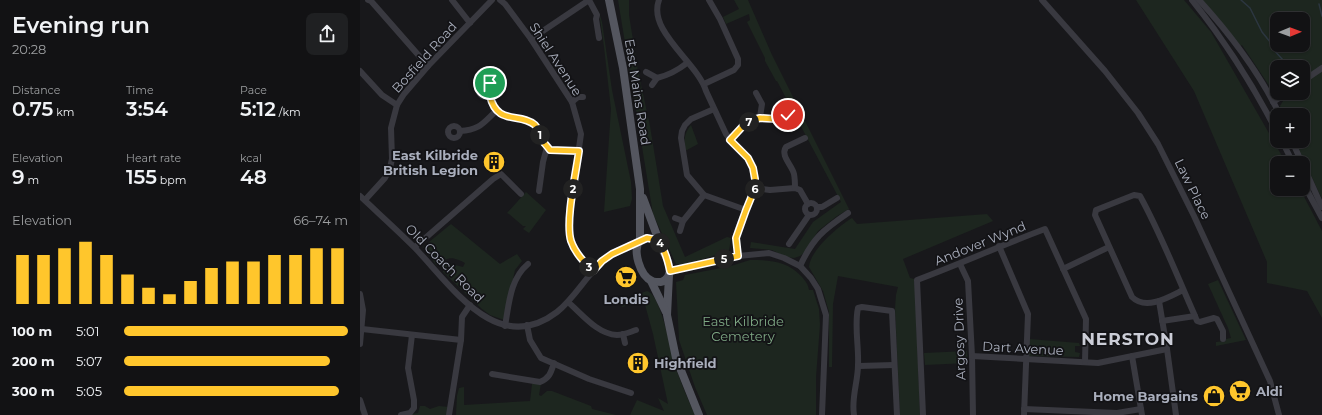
<!DOCTYPE html>
<html lang="en">
<head>
<meta charset="utf-8">
<style>
  :root { --surface:#121214; --page:#1f2022; --text:#f1f3f6; --muted:#9c9ea0; --line:#313234; --accent:#ffc62c }
  body { margin:0; font-family:Montserrat,sans-serif; background:var(--page); color:var(--text); height:100vh; display:flex; flex-direction:column; font-size:15px; white-space:nowrap }
  * { box-sizing:border-box; margin:0 }
  p { font-size:13px; color:var(--muted) }
  .icon { flex:none; width:22px; height:22px; fill:none; stroke:currentColor; stroke-width:2; stroke-linecap:round; stroke-linejoin:round }
  .map { position:relative; flex:1; overflow:hidden }
  .side { display:flex; flex-direction:column; background:var(--surface); width:360px }
  .side>* { flex:none }
  .needle { width:26px; rotate:89deg }
  .fabs { position:absolute; left:910px; top:12px; display:grid; gap:8px }
  .fabs a { display:grid; place-items:center; width:40px; height:40px; border-radius:8px; background:var(--surface); box-shadow:0 1px 3px #0004,0 0 0 1px var(--line); font-size:20px }
  .pin { position:absolute; display:grid; place-items:center; width:34px; height:34px; color:#fff; margin:-17px; border:2px solid #fff; border-radius:50%; box-shadow:0 1px 4px #0007 }
  .km { position:absolute; width:20px; height:20px; margin:-10px; border-radius:50%; background:#222; color:#fff; font-size:11px; line-height:20px; text-align:center }
  .round { display:grid; place-items:center; flex:none; width:42px; height:42px; border-radius:8px; background:var(--page) }
  .head { display:flex; align-items:center; justify-content:space-between; height:68px; padding:0 12px }
  h1 { font-size:22px; font-weight:600; line-height:30px }
  .figures { display:grid; grid-template-columns:repeat(3,1fr); gap:6px; height:68px; padding:4px 12px }
  .figures div { display:grid; align-content:center }
  .figures b { font-size:20px; font-weight:600 }
  .figures small { font-size:11px; font-weight:400 }
  .figures p { font-size:11px }
  .chart { height:112px; padding:8px 12px }
  .chart p { display:flex; justify-content:space-between }
  .chart svg { width:100%; height:72px; margin-top:4px; stroke:var(--accent); stroke-width:6 }
  ul { padding:0 12px; list-style:none; font-size:13px }
  li { display:grid; grid-template-columns:64px 48px 1fr; align-items:center; height:30px }
  li i { height:10px; border-radius:5px; background:var(--accent) }
  main { display:flex; flex:1; min-height:0 }
  .map>svg:first-child { display:block }
  .green { fill:#1d261f; fill-rule:evenodd }
  .lines { fill:none; stroke-linecap:round; stroke-linejoin:round }
  .stream { stroke:#2c3640; stroke-width:1.5 }
  .minor { stroke:#393940; stroke-width:6 }
  .major { stroke:#54565f; stroke-width:8 }
  .route-casing { stroke:#fff; stroke-width:8 }
  .route { stroke:#ffc62c; stroke-width:5 }
  .labels { text-anchor:middle; stroke-width:3.5; stroke-linejoin:round; paint-order:stroke }
  .street-label { font-size:13px; fill:#a9aebc; stroke:#131316 }
  .poi-label { font-size:13px; font-weight:bold; fill:#a9aebc; stroke:#131316; text-anchor:end }
  .park-label { font-size:13px; fill:#7ea884; stroke:#131316 }
  .district-label { font-size:17px; font-weight:bold; letter-spacing:1px; fill:#cbcdd7; stroke:#131316 }
</style>
</head>
<body>
<main>
<section class="side">
<div class="head"><div><h1>Evening run</h1><p>20:28</p></div><a class="round"><svg class="icon" aria-label="share" viewBox="0 0 24 24"><path d="M12 15V3M7 8l5-5 5 5M5 13v7h14v-7"/></svg></a></div>
<div class="figures">
<div><p>Distance</p><b>0.75<small> km</small></b></div>
<div><p>Time</p><b>3:54</b></div>
<div><p>Pace</p><b>5:12<small> /km</small></b></div>
</div>
<div class="figures">
<div><p>Elevation</p><b>9<small> m</small></b></div>
<div><p>Heart rate</p><b>155<small> bpm</small></b></div>
<div><p>kcal</p><b>48</b></div>
</div>
<div class="chart"><p><span>Elevation</span>66–74 m</p>
<svg viewBox="0 0 160 44" preserveAspectRatio="none"><path d="M5 44V14M15 44V14M25 44V10M35 44V6M45 44V14M55 44V26M65 44V34M75 44V38M85 44V30M95 44V22M105 44V18M115 44V18M125 44V14M135 44V14M145 44V10M155 44V10"/></svg>
</div>
<ul>
<li><b>100 m</b>5:01<i style="width:100%"></i></li>
<li><b>200 m</b>5:07<i style="width:92%"></i></li>
<li><b>300 m</b>5:05<i style="width:96%"></i></li>
</ul>
</section>
<div class="map">
<svg width="962" height="415" viewBox="0 0 962 415">
  <rect width="100%" height="100%" fill="#18181b"/>
  <g class="green">
    <path d="M258 0H269V15L278 71 290 126 303 206 325 257 367 237 371 238 369 251 323 265 316 264 293 214Z"/>
    <path d="M374 0H388L412 55 489 209 477 216 458 231 444 253 440 256 434 258 426 257 412 250 390 248 391 242 435 249 453 222 481 202 417 81H416L405 61V58L387 22 390 20 389 14 366 24 363 17 379 9Z"/>
    <path d="M776 0H824L851 32 926 163H917V189H940L962 231V318L947 291 907 283V262L834 91Z"/>
    <path d="M842 0H962V199L935 141H943V115H923L920 106 923 101 928 97 926 93H943V67H917V92L912 90 882 45 880 46ZM917 19H943V45H917Z"/>
    <path d="M239 12 242 22 252 90 271 182 272 199 270 206 244 212 251 109 244 47Z"/>
    <path d="M331 125 338 144 325 151C324 140 324 133 331 125Z"/>
    <path d="M166 192 186 210 169 233 163 229 166 226H163L149 214 147 213Z"/>
    <path d="M627 214 633 221 543 259 550 278 554 279 555 284 560 415H540L535 308 536 295 538 287 478 276 473 304 472 367H469V312L463 291 449 267C450 250 479 226 492 218L497 224Z"/>
    <path d="M91 224 140 264 157 254 162 261 155 270 144 320 130 315 122 309 83 272V268L87 264H91L103 267 105 263C91 256 89 257 76 265L63 247Z"/>
    <path d="M390 260C410 260 428 261 442 277 446 282 448 284 449 290H453L459 309 460 325 456 377V415H347L335 387 319 340 316 282 323 280 325 275 371 266Z"/>
    <path d="M858 280 886 340 856 346V342L866 341V339L871 338 868 328 848 284Z"/>
    <path d="M287 291C302 295 312 359 318 374 323 388 329 402 335 415H270L277 400 304 411 298 398 308 404 293 334 284 301 262 307 260 300 262 297 268 298Z"/>
    <path d="M669 339 719 343 720 346H715V352L720 353 719 357 669 356Z"/>
    <path d="M607 351 608 363 565 365 564 353Z"/>
    <path d="M173 382 181 383 179 395 181 396 187 391H192L231 406 232 409 256 415H96L97 396 99 388 104 387V405L170 401 172 384Z"/>
    <path d="M60 406H65L70 409 79 406 89 407 87 415H46L58 413Z"/>
  </g>
  <g class="lines">
    <g class="stream">
      <path d="M881 0 890 8 902 32 911 43 913 49 923 60 928 64 942 67"/>
      <path d="M959 4 962 16"/>
    </g>
    <g class="minor">
      <path d="M8 0 11 1 68 66"/>
      <path d="M92 0 110 23"/>
      <path d="M140 0 145 4 171 39 212 102 221 134 209 218V235L211 243 218 255 233 271"/>
      <path d="M299 0C287 31 338 63 346 91L366 134C373 144 384 150 390 161 406 190 380 210 376 237 376 243 377 250 378 256"/>
      <path d="M682 0 745 71 778 113 798 144 834 216 910 381 919 415"/>
      <path d="M832 0C865 41 893 85 917 132"/>
      <path d="M839 0C871 35 899 72 920 115"/>
      <path d="M171 39 229 0 237 15 236 19 239 38"/>
      <path d="M0 71 22 95 37 105"/>
      <path d="M286 72 297 78"/>
      <path d="M943 81 962 68"/>
      <circle cx="126" cy="89" r="8"/>
      <path d="M344 84 374 70 378 65V59L360 19 349 0"/>
      <path d="M292 85 297 78C309 75 317 71 327 63"/>
      <path d="M396 93 402 104 400 117"/>
      <path d="M130 96C137 126 160 112 175 125 179 129 180 135 182 140 184 143 187 147 190 150L219 151"/>
      <path d="M212 102 218 97H223"/>
      <path d="M913 102 927 93"/>
      <path d="M354 109 331 119 325 125 322 131 321 138 327 175 344 195 386 210"/>
      <circle cx="94" cy="132" r="6"/>
      <path d="M100 131C120 130 123 123 137 110"/>
      <path d="M370 140 383 126 392 120 400 117 416 119 428 115"/>
      <path d="M922 141 933 163"/>
      <path d="M932 141 942 163"/>
      <path d="M943 165 962 207"/>
      <path d="M943 183 962 218"/>
      <path d="M395 188 410 190 435 188 440 190 448 204"/>
      <path d="M435 188C435 184 435 179 434 174 432 165 420 156 426 147L445 138"/>
      <path d="M179 191 183 162 187 147"/>
      <path d="M0 196C18 213 37 230 55 248 91 285 137 358 197 312 217 296 229 270 250 255 258 249 269 247 278 243"/>
      <path d="M5 200 25 178 30 168 32 159 31 128 37 105 44 94 68 66 132 0"/>
      <circle cx="451" cy="209" r="6"/>
      <path d="M457 207H462L477 198"/>
      <path d="M315 218 323 221"/>
      <path d="M320 231 323 221 344 195"/>
      <path d="M429 244 449 215"/>
      <path d="M639 246 668 314 664 415"/>
      <path d="M55 247 133 179 141 174 161 194"/>
      <path d="M600 264 608 281 612 356 613 415"/>
      <path d="M440 266C453 238 463 230 488 213"/>
      <path d="M703 269 749 247"/>
      <path d="M310 271 378 256 409 253 424 258 440 266 451 278 458 289 466 315 462 415"/>
      <path d="M823 290C809 297 786 311 772 297L735 215 736 210 774 195 780 196C801 234 817 276 835 316"/>
      <path d="M0 294 3 310 0 344"/>
      <path d="M799 301 807 349 816 415"/>
      <path d="M208 302C222 314 237 334 257 335 264 335 270 332 276 330"/>
      <path d="M802 321 835 316 837 321 840 322 854 318 857 319 863 331V339"/>
      <path d="M167 325 170 340 181 358 229 379 271 393"/>
      <path d="M145 326C149 304 150 279 168 264"/>
      <path d="M2 329 101 340"/>
      <path d="M263 334 265 343"/>
      <path d="M612 356 738 363 807 349"/>
      <path d="M772 356 782 415"/>
      <path d="M499 366 534 365"/>
      <path d="M132 374 180 382C190 378 191 372 194 363"/>
      <path d="M0 400 5 415"/>
      <path d="M664 409 757 413 781 409"/>
      <path d="M41 415 50 413 54 408V400L48 368 52 335"/>
      <path d="M89 415 101 340 102 317 110 305"/>
      <path d="M494 415C491 398 498 382 498 365 499 346 494 326 498 308L502 307 532 311 537 415"/>
      <path d="M563 415 557 280C600 264 642 245 685 229L726 319 725 362"/>
    </g>
    <g class="major">
      <path d="M249 0 263 68 280 189V240"/>
      <path d="M283 198 299 241"/>
      <path d="M287 238C297 239 300 243 304 253 309 261 315 278 301 282 298 282 294 282 292 281 280 276 272 250 280 240Z"/>
      <path d="M309 275 307 315 316 358 339 415"/>
      <path d="M291 281 306 312"/>
    </g>
  </g>
  <g class="lines">
    <g class="route-casing">
      <path id="route" d="M130 83 134 90 130 96C137 126 160 112 175 125 179 129 180 135 182 140 184 143 187 146 190 150L219 151C216 173 205 222 211 241 215 253 225 263 233 271L242 261 252 254 287 238C303 239 307 257 310 271L378 256 376 238 386 210 395 188V179L393 168 388 158 370 140 383 126 392 120 400 118 416 119 428 115"/>
    </g>
    <use href="#route" class="route"/>
  </g>
  <defs>
    <g id="building-disc" transform="scale(1.15)"><circle r="9.5" fill="#ffc62c" stroke="#131316"/><path d="M-4-6H4V6H1V3H-1V6H-4ZM-2.5-4.3h1.7v1.8h-1.7ZM.8-4.3h1.7v1.8H.8ZM-2.5-1h1.7V.8h-1.7ZM.8-1h1.7V.8H.8Z" fill="#111"/></g>
    <g id="supermarket-disc" transform="scale(1.15)"><circle r="9.5" fill="#ffc62c" stroke="#131316"/><path d="M-6-5.5h2.5l.6 2H6L4.5 2H-2.5L-4.4-4H-6ZM-1.5 3.2a1.3 1.3 0 1 0 .1 0ZM3 3.2a1.3 1.3 0 1 0 .1 0Z" fill="#111"/></g>
    <g id="shop-disc" transform="scale(1.15)"><circle r="9.5" fill="#ffc62c" stroke="#131316"/><path d="M-5-2.5h2.3a2.7 3.5 0 0 1 5.4 0H5L5.5 6h-11ZM-1.5-2.5h3a1.5 2.3 0 0 0-3 0Z" fill="#111"/></g>
  </defs>
  <g fill-rule="evenodd">
    <use href="#building-disc" x="134" y="162"/>
    <use href="#supermarket-disc" x="266" y="277"/>
    <use href="#building-disc" x="278" y="363"/>
    <use href="#supermarket-disc" x="880" y="391"/>
    <use href="#shop-disc" x="854" y="396"/>
  </g>
  <g class="labels">
    <g class="street-label">
      <text transform="translate(64 57) rotate(-48)" y="5">Bosfield Road</text>
      <text transform="translate(196 59) rotate(57)" y="5">Shiel Avenue</text>
      <text transform="translate(278 92) rotate(81)" y="5">East Mains Road</text>
      <text transform="translate(833 189) rotate(64)" y="5">Law Place</text>
      <text transform="translate(620 243) rotate(-22)" y="5">Andover Wynd</text>
      <text transform="translate(85 263) rotate(45)" y="5">Old Coach Road</text>
      <text transform="translate(599 339) rotate(-92)" y="5">Argosy Drive</text>
      <text transform="translate(663 348) rotate(3)" y="5">Dart Avenue</text>
    </g>
    <g class="poi-label">
      <text x="118" y="160">East Kilbride<tspan x="118" dy="15">British Legion</tspan></text>
      <text x="266" y="304" text-anchor="middle">Londis</text>
      <text x="294" y="368" text-anchor="start">Highfield</text>
      <text x="896" y="396" text-anchor="start">Aldi</text>
      <text x="838" y="401">Home Bargains</text>
    </g>
    <g class="park-label">
      <text x="383" y="326">East Kilbride<tspan x="383" dy="15">Cemetery</tspan></text>
    </g>
    <g class="district-label">
      <text x="768" y="345">NERSTON</text>
    </g>
  </g>
</svg>
<div class="fabs">
<a><svg class="needle" viewBox="-14 -14 28 28"><path d="M0-13l5 13h-10z" fill="#e53935"/><path d="M0 13l5-13h-10z" fill="#9c9ea0"/></svg></a>
<a><svg class="icon" aria-label="layers" viewBox="0 0 24 24"><path d="M12 4l9 5-9 5-9-5zM3 14l9 5 9-5"/></svg></a>
<a>+</a>
<a>−</a>
</div>
<div class="pin" style="left:130px;top:83px;background:#1e9e55"><svg class="icon" aria-label="arrive" viewBox="0 0 24 24"><path d="M6 21V4h12l-3 4 3 4H6"/></svg></div>
<div class="pin" style="left:428px;top:115px;background:#d93025"><svg class="icon" aria-label="check" viewBox="0 0 24 24"><path d="M5 12l5 5 9-10"/></svg></div>
<b class="km" style="left:180px;top:135px">1</b>
<b class="km" style="left:213px;top:189px">2</b>
<b class="km" style="left:229px;top:267px">3</b>
<b class="km" style="left:300px;top:243px">4</b>
<b class="km" style="left:364px;top:259px">5</b>
<b class="km" style="left:395px;top:189px">6</b>
<b class="km" style="left:389px;top:122px">7</b>
</div>
</main>
</body>
</html>
